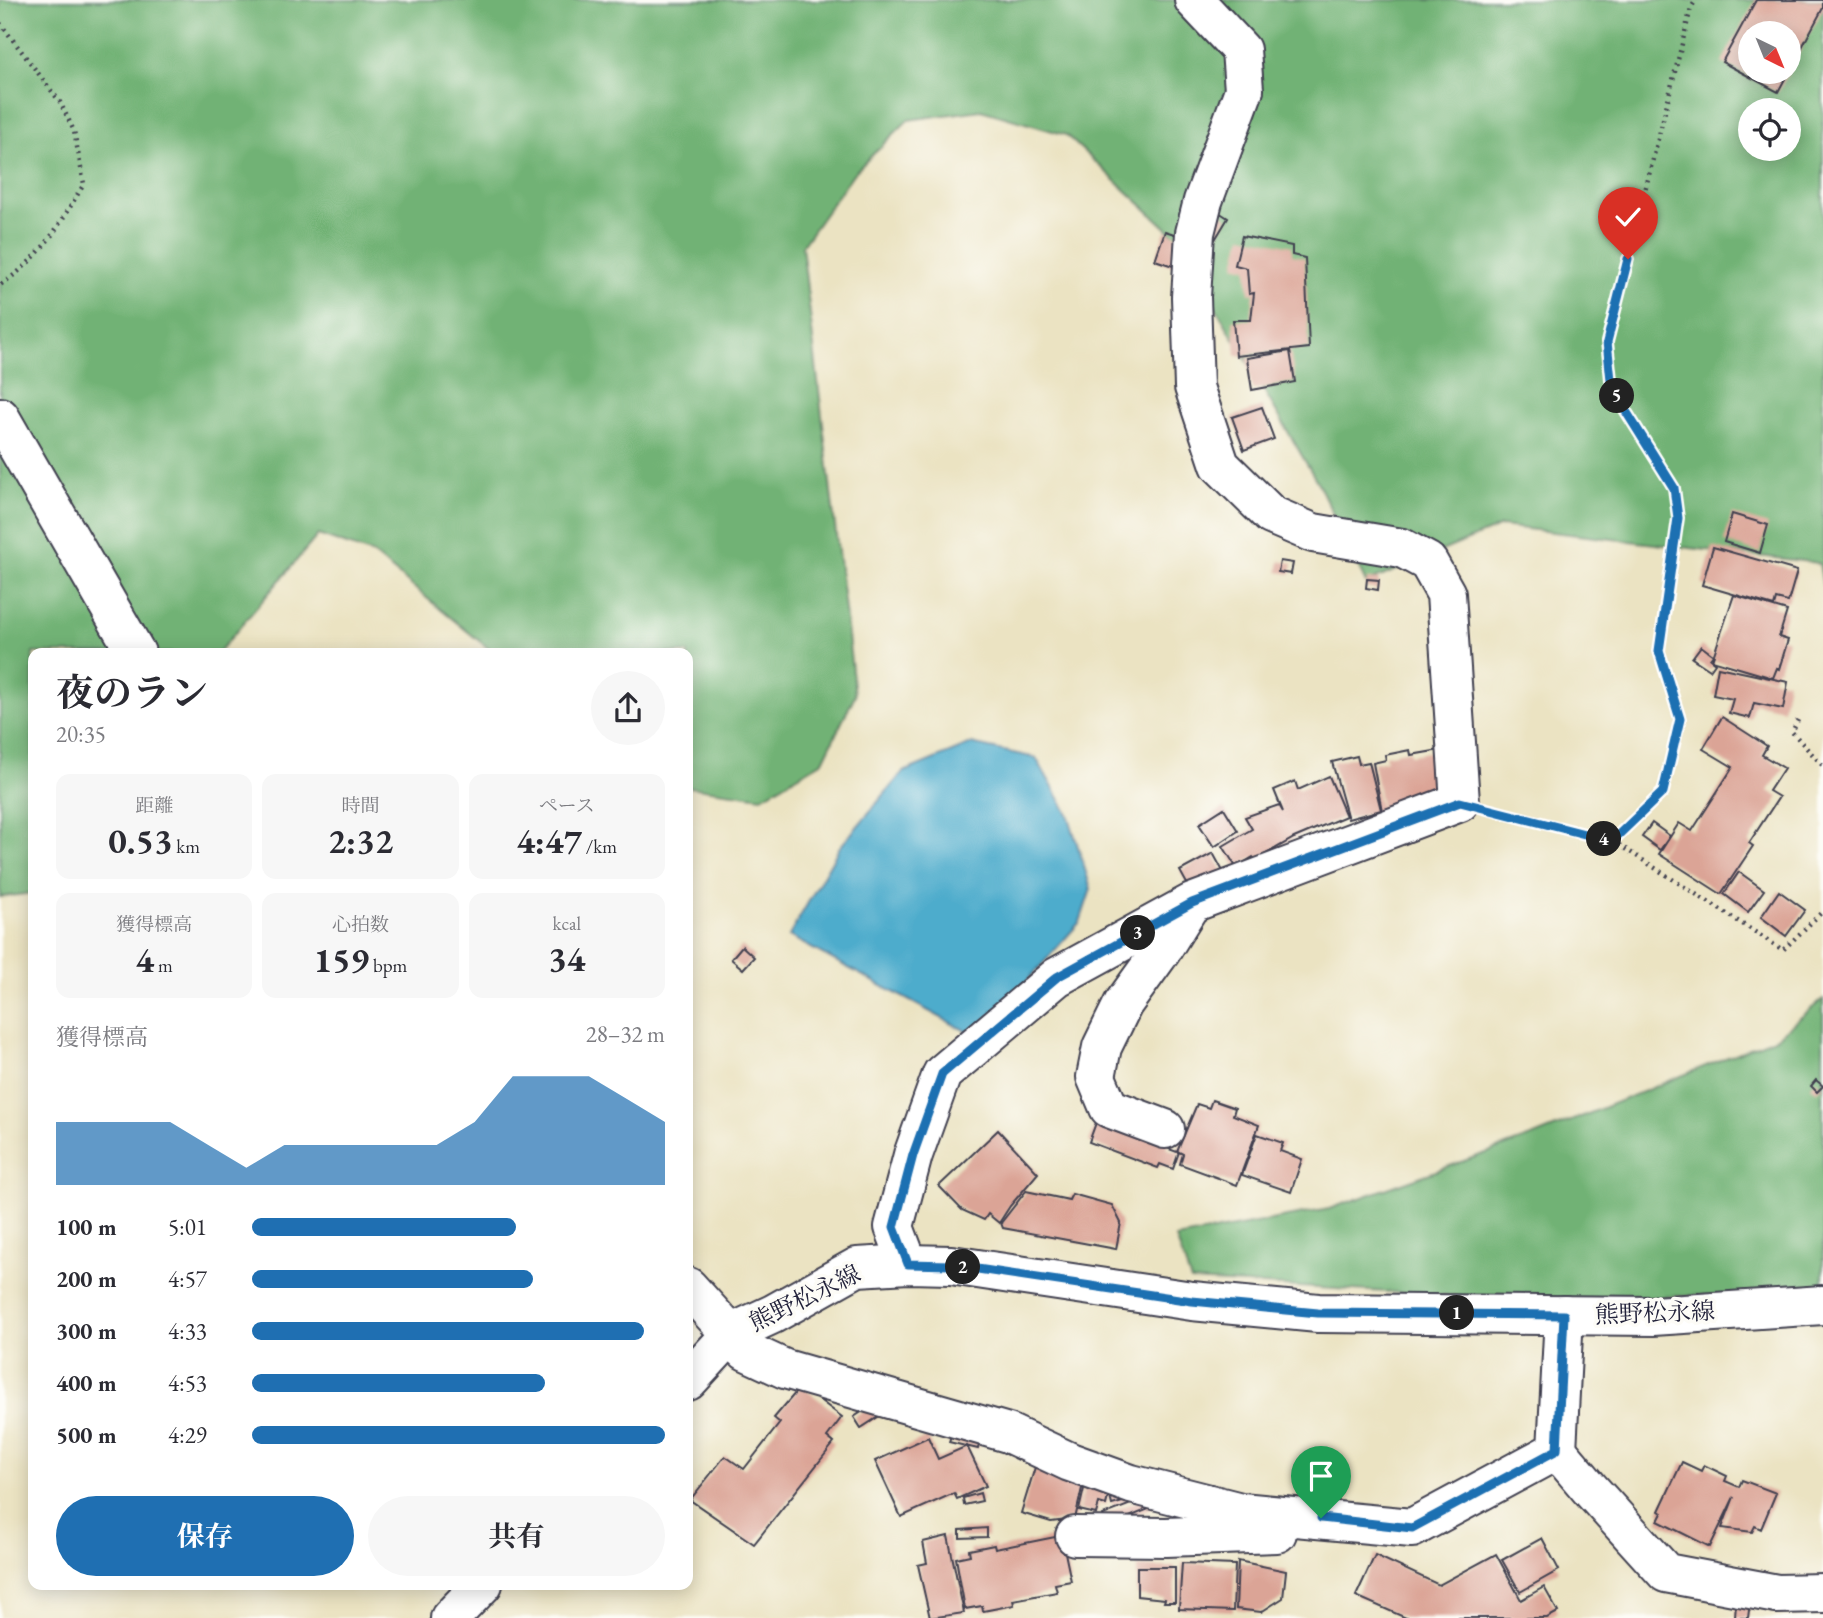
<!DOCTYPE html>
<html lang="ja">
<head>
<meta charset="utf-8">
<style>
  :root { --surface:#fff; --page:#f7f7f7; --text:#2b2b33; --muted:#7c7c81; --accent:#1f6fb2 }
  body { margin:0; font-family:"EB Garamond","Noto Serif JP",serif; background:var(--page); color:var(--text); height:100vh; display:flex; flex-direction:column; font-size:26px; white-space:nowrap }
  * { box-sizing:border-box; margin:0 }
  p { font-size:23px; color:var(--muted) }
  .icon { flex:none; width:38px; height:38px; fill:none; stroke:currentColor; stroke-width:2; stroke-linecap:round; stroke-linejoin:round }
  .map { position:relative; flex:1; overflow:hidden }
  .side { position:absolute; left:28px; top:648px; width:665px; height:942px; display:flex; flex-direction:column; background:var(--surface); border-radius:14px; box-shadow:0 4px 18px #0003 }
  .side>* { flex:none }
  .needle { width:46px; rotate:137deg }
  .controls { position:absolute; left:1738px; top:21px; display:grid; gap:14px }
  .controls a { display:grid; place-items:center; width:63px; height:63px; border-radius:50%; background:var(--surface); box-shadow:0 4px 18px #0003; font-size:35px }
  .pin { position:absolute; display:grid; place-items:center; width:60px; height:60px; color:#fff; margin:-72px -30px; border-radius:50% 50% 50% 0; rotate:-45deg; box-shadow:0 0 7px #0007 }
  .pin .icon { rotate:45deg }
  .km { position:absolute; width:35px; height:35px; margin:-18px; border-radius:50%; background:#222; color:#fff; font-size:19px; line-height:35px; text-align:center }
  .round { display:grid; place-items:center; flex:none; width:74px; height:74px; border-radius:37px; background:var(--page) }
  .summary { display:flex; align-items:center; justify-content:space-between; height:119px; padding:0 28px }
  h1 { font-size:38px; font-weight:700; line-height:52px }
  .metrics { display:grid; grid-template-columns:repeat(3,1fr); gap:10px; height:119px; padding:7px 28px }
  .metrics div { display:grid; align-content:center; border-radius:14px; background:var(--page); text-align:center }
  .metrics b { font-size:35px; font-weight:700 }
  .metrics small { font-size:19px; font-weight:400 }
  .metrics p { font-size:19px }
  .chart { height:196px; padding:14px 28px }
  .chart p { display:flex; justify-content:space-between }
  .chart svg { width:100%; height:126px; margin-top:7px; fill:var(--accent); opacity:.7 }
  .cta { display:flex; gap:14px; margin-top:auto; padding:14px 28px }
  .cta a { flex:1; height:80px; border-radius:42px; background:var(--accent); color:#fff; font-size:28px; font-weight:700; line-height:80px; text-align:center }
  .cta a+a { background:var(--page); color:var(--text) }
  ul { padding:0 28px; list-style:none; font-size:23px }
  li { display:grid; grid-template-columns:112px 84px 1fr; align-items:center; height:52px }
  li i { height:18px; border-radius:9px; background:var(--accent) }
  .map>svg:first-child { display:block }
  .forest { fill:#71b274; stroke:#4a6a58; stroke-width:2; fill-rule:evenodd }
  .water { fill:#4daccc; stroke:#386784; stroke-width:2 }
  .building { fill:#dba496; fill-rule:evenodd }
  .lines { fill:none; stroke-linecap:round; stroke-linejoin:round }
  .minor-casing { stroke:#403f4f; stroke-width:42 }
  .major-casing { stroke:#403f4f; stroke-width:42 }
  .path { stroke:#403f4f; stroke-width:4.5; stroke-dasharray:2 5; stroke-linecap:butt }
  .minor { stroke:#fff; stroke-width:38 }
  .major { stroke:#fff; stroke-width:38 }
  .route-casing { stroke:#fff; stroke-width:14 }
  .route { stroke:#1f6fb2; stroke-width:9 }
  .labels { text-anchor:middle; stroke-width:7; stroke-linejoin:round; paint-order:stroke }
  .street-label { font-size:24px; fill:#22223b; stroke:#fdfcf7 }
</style>
</head>
<body>
<div class="map">
<svg width="1823" height="1618" viewBox="0 0 1823 1618">
  <rect width="100%" height="100%" fill="#fdfcf7"/>
  <filter id="ink" filterUnits="userSpaceOnUse"><feTurbulence type="fractalNoise" baseFrequency=".0143" numOctaves="2"/><feDisplacementMap in="SourceGraphic" scale="14" xChannelSelector="R" yChannelSelector="G"/><feConvolveMatrix kernelMatrix="1 2 1 2 8 2 1 2 1" color-interpolation-filters="sRGB"/></filter>
  <filter id="wash" filterUnits="userSpaceOnUse"><feTurbulence type="fractalNoise" baseFrequency=".00686" numOctaves="4" result="noise"/><feDisplacementMap in="SourceGraphic" scale="28" xChannelSelector="R" yChannelSelector="G"/><feGaussianBlur stdDeviation="1.57" result="paint"/><feColorMatrix in="noise" values="0 0 0 0 0 0 0 0 0 0 0 0 0 0 0 0 0 1.4 0 .05"/><feComposite in="paint" operator="in"/></filter>
  <g filter="url(#wash)">
    <rect width="100%" height="100%" fill="#ebe3c2"/>
    <g class="forest">
      <path d="M0 0H1823V586L1819 563 1501 526 1366 583 1319 485 1173 234 1066 135 981 110 908 120 853 174 802 246 855 695 823 761 762 797 688 787V653H494L373 554 318 535 218 653H33V893L0 897ZM1750 33H1788V72H1750ZM1750 110H1788V149H1750Z"/>
      <path d="M1823 999V1291L1547 1301 1191 1281 1176 1238 1329 1209 1534 1136 1777 1037Z"/>
    </g>
    <path class="water" d="M971 744 1036 758 1068 814 1091 889 1080 922 977 1037 789 936 839 848 903 772Z"/>
    <g id="blocks">
      <g class="building">
        <path d="M1756 0H1823V8L1778 92 1722 62ZM1750 33H1788V72H1750Z"/>
        <path d="M1214 209 1228 218 1213 243Z"/>
        <path d="M1165 231 1202 243 1191 272 1155 260Z"/>
        <path d="M1242 236 1292 246V255L1305 258 1309 348 1236 356 1233 320H1251L1254 293 1249 294 1247 268 1235 265Z"/>
        <path d="M1290 351 1295 382 1252 390 1247 358Z"/>
        <path d="M1262 407 1274 439 1244 450 1232 417Z"/>
        <path d="M1732 514 1768 525 1760 553 1724 542Z"/>
        <path d="M1713 547 1797 571 1788 602 1776 599 1774 606 1702 585Z"/>
        <path d="M1280 561 1293 563 1291 574 1278 572Z"/>
        <path d="M1367 579 1379 580 1378 590 1366 588Z"/>
        <path d="M1734 595 1787 611 1779 637 1788 640 1779 669 1777 668 1773 678 1712 660Z"/>
        <path d="M1701 646 1713 655 1710 659 1715 663 1710 670 1692 658Z"/>
        <path d="M1718 667 1788 682 1783 709 1754 703 1750 718 1729 713 1733 699 1713 695Z"/>
        <path d="M1722 717 1767 746 1762 755 1784 768 1769 791 1779 797 1749 843 1753 846 1721 894 1659 854 1679 823 1692 831 1733 767 1703 749Z"/>
        <path d="M1410 750 1411 755 1440 750 1449 798 1382 811 1373 763 1386 760 1385 755Z"/>
        <path d="M1357 756 1359 764 1369 762 1381 810 1348 819 1332 762Z"/>
        <path d="M1329 776 1346 816 1294 838 1255 860 1253 857 1236 867 1223 846 1252 829 1245 817 1279 805 1283 812 1274 790 1295 781 1298 790Z"/>
        <path d="M1224 808 1238 831 1214 847 1199 824Z"/>
        <path d="M1652 823 1670 836 1660 850 1642 837Z"/>
        <path d="M1213 853 1224 873 1191 891 1180 871Z"/>
        <path d="M1739 872 1764 890 1748 912 1724 894Z"/>
        <path d="M1779 891 1805 910 1786 936 1761 917Z"/>
        <path d="M742 946 754 957 743 969 731 959Z"/>
        <path d="M1816 1080 1823 1086 1817 1092 1811 1086Z"/>
        <path d="M1212 1100 1235 1108 1233 1115 1259 1125 1237 1185 1180 1164 1183 1154 1179 1152 1173 1169 1160 1164 1158 1168 1089 1142 1101 1109 1171 1135 1166 1148 1177 1152 1197 1104 1209 1108Z"/>
        <path d="M998 1130 1038 1173 1010 1206 999 1223 988 1214 984 1220 962 1210 939 1186Z"/>
        <path d="M1257 1134 1283 1143 1280 1151 1302 1159 1291 1192 1242 1175Z"/>
        <path d="M1026 1191 1069 1200 1072 1194 1112 1205 1121 1223 1116 1249 1003 1228 1001 1223Z"/>
        <path d="M801 1386 842 1417 827 1437 834 1443 754 1544 690 1500 725 1456 744 1469 780 1423 774 1418Z"/>
        <path d="M871 1406 878 1417 861 1428 854 1417Z"/>
        <path d="M952 1431 981 1438 978 1449 949 1442Z"/>
        <path d="M928 1437 938 1459 967 1446 986 1486 957 1499 954 1493 901 1517 875 1461Z"/>
        <path d="M1682 1462 1701 1471 1704 1465 1727 1476 1725 1481 1739 1487 1742 1480 1776 1493 1761 1529 1755 1526 1752 1532 1722 1528 1734 1497 1710 1547 1658 1521 1662 1513 1659 1511Z"/>
        <path d="M1036 1464 1085 1475 1075 1519 1051 1522 1021 1513Z"/>
        <path d="M1087 1476 1130 1500 1112 1505 1109 1493 1106 1505 1099 1503 1096 1514 1079 1510Z"/>
        <path d="M980 1493 982 1501 964 1505 963 1498Z"/>
        <path d="M1151 1496 1154 1507 1107 1526 1103 1515Z"/>
        <path d="M987 1528V1537L960 1538V1530Z"/>
        <path d="M1065 1535 1064 1548 1071 1581 1055 1584 1057 1592 1013 1600 1014 1605 983 1611 982 1606 965 1609 956 1558 970 1555 969 1550 994 1545 995 1549Z"/>
        <path d="M948 1536 964 1613 930 1618 918 1565 927 1563 923 1542Z"/>
        <path d="M1542 1538 1559 1570 1520 1592 1502 1560Z"/>
        <path d="M1496 1554 1521 1600 1544 1587 1558 1612 1547 1618H1406L1356 1596 1375 1555 1439 1585Z"/>
        <path d="M1238 1561 1286 1571 1283 1598 1261 1612 1236 1609Z"/>
        <path d="M1182 1563 1235 1565 1233 1611 1179 1609Z"/>
        <path d="M1137 1567H1175V1602H1164L1165 1599 1137 1596Z"/>
        <path d="M1736 1601 1750 1602 1748 1618H1735Z"/>
      </g>
    </g>
  </g>
  <g filter="url(#ink)">
    <use href="#blocks" fill-opacity="0" stroke="#403f4f" stroke-width="2"/>
    <g class="lines">
      <g class="minor-casing">
        <g id="minor">
          <path d="M0 417 136 653"/>
          <path d="M1165 1129 1109 1108 1096 1077 1102 1047 1123 1004 1162 950 1190 905"/>
          <path d="M908 1264 894 1227 913 1155 942 1074 1057 977 1192 903 1460 802 1446 594 1428 562 1402 548 1313 533 1271 515 1220 465 1194 387 1191 297 1195 233 1203 201 1244 90 1241 50 1194 0"/>
          <path d="M688 1287 746 1351 785 1369 1008 1433 1070 1462 1131 1484 1241 1512 1412 1528 1557 1450 1564 1315"/>
          <path d="M1557 1450 1590 1489 1666 1573 1777 1594 1823 1593"/>
          <path d="M1075 1536 1166 1537 1277 1533"/>
        </g>
      </g>
      <g class="major-casing">
        <g id="major">
          <path d="M688 1381 732 1333 773 1314 857 1267 908 1264 951 1265 1192 1301 1318 1313 1653 1316 1823 1305"/>
          <path d="M450 1618 483 1584"/>
        </g>
      </g>
      <g class="path">
        <path d="M0 23 60 102 74 131 84 184C59 225 42 258 0 285"/>
        <path d="M1798 720 1792 732 1823 766"/>
        <path d="M1494 811 1613 841 1663 791 1680 719 1659 651 1678 518 1674 488 1612 389 1607 342 1691 8 1696 0"/>
        <path d="M1613 841 1783 950 1823 911"/>
      </g>
      <use href="#minor" class="minor"/>
      <use href="#major" class="major"/>
    </g>
  </g>
  <g class="lines" filter="url(#ink)">
    <g class="route-casing">
      <path id="route" d="M1321 1518 1412 1528 1557 1450 1564 1315 1318 1313 1192 1301 951 1265 908 1264 894 1227 913 1155 942 1074 1057 977 1192 903 1460 802 1612 841 1663 792 1680 719 1659 651 1678 518 1674 488 1612 389 1607 342 1628 259"/>
    </g>
    <use href="#route" class="route"/>
  </g>
  <g class="labels">
    <g class="street-label">
      <text transform="translate(805 1298) rotate(-26)" y="8">熊野松永線</text>
      <text transform="translate(1655 1313) rotate(-2)" y="8">熊野松永線</text>
    </g>
  </g>
</svg>
<div class="controls">
<a><svg class="needle" viewBox="-14 -14 28 28"><path d="M0-13l5 13h-10z" fill="#e53935"/><path d="M0 13l5-13h-10z" fill="#7c7c81"/></svg></a>
<a><svg class="icon" aria-label="locate" viewBox="0 0 24 24"><circle cx="12" cy="12" r="6"/><path d="M12 2v4M12 18v4M2 12h4M18 12h4"/></svg></a>
</div>
<div class="pin" style="left:1321px;top:1518px;background:#1e9e55"><svg class="icon" aria-label="arrive" viewBox="0 0 24 24"><path d="M6 21V4h12l-3 4 3 4H6"/></svg></div>
<div class="pin" style="left:1628px;top:259px;background:#d93025"><svg class="icon" aria-label="check" viewBox="0 0 24 24"><path d="M5 12l5 5 9-10"/></svg></div>
<b class="km" style="left:1457px;top:1313px">1</b>
<b class="km" style="left:963px;top:1267px">2</b>
<b class="km" style="left:1138px;top:933px">3</b>
<b class="km" style="left:1604px;top:839px">4</b>
<b class="km" style="left:1617px;top:396px">5</b>
<section class="side">
<div class="summary"><div><h1>夜のラン</h1><p>20:35</p></div><a class="round"><svg class="icon" aria-label="share" viewBox="0 0 24 24"><path d="M12 15V3M7 8l5-5 5 5M5 13v7h14v-7"/></svg></a></div>
<div class="metrics">
<div><p>距離</p><b>0.53<small> km</small></b></div>
<div><p>時間</p><b>2:32</b></div>
<div><p>ペース</p><b>4:47<small> /km</small></b></div>
</div>
<div class="metrics">
<div><p>獲得標高</p><b>4<small> m</small></b></div>
<div><p>心拍数</p><b>159<small> bpm</small></b></div>
<div><p>kcal</p><b>34</b></div>
</div>
<div class="chart"><p><span>獲得標高</span>28–32 m</p>
<svg viewBox="0 0 160 44" preserveAspectRatio="none"><path d="M0 44V22L10 22L20 22L30 22L40 30L50 38L60 30L70 30L80 30L90 30L100 30L110 22L120 6L130 6L140 6L150 14L160 22V44z"/></svg>
</div>
<ul>
<li><b>100 m</b>5:01<i style="width:64%"></i></li>
<li><b>200 m</b>4:57<i style="width:68%"></i></li>
<li><b>300 m</b>4:33<i style="width:95%"></i></li>
<li><b>400 m</b>4:53<i style="width:71%"></i></li>
<li><b>500 m</b>4:29<i style="width:100%"></i></li>
</ul>
<div class="cta"><a>保存</a><a>共有</a></div>
</section>
</div>
</body>
</html>
